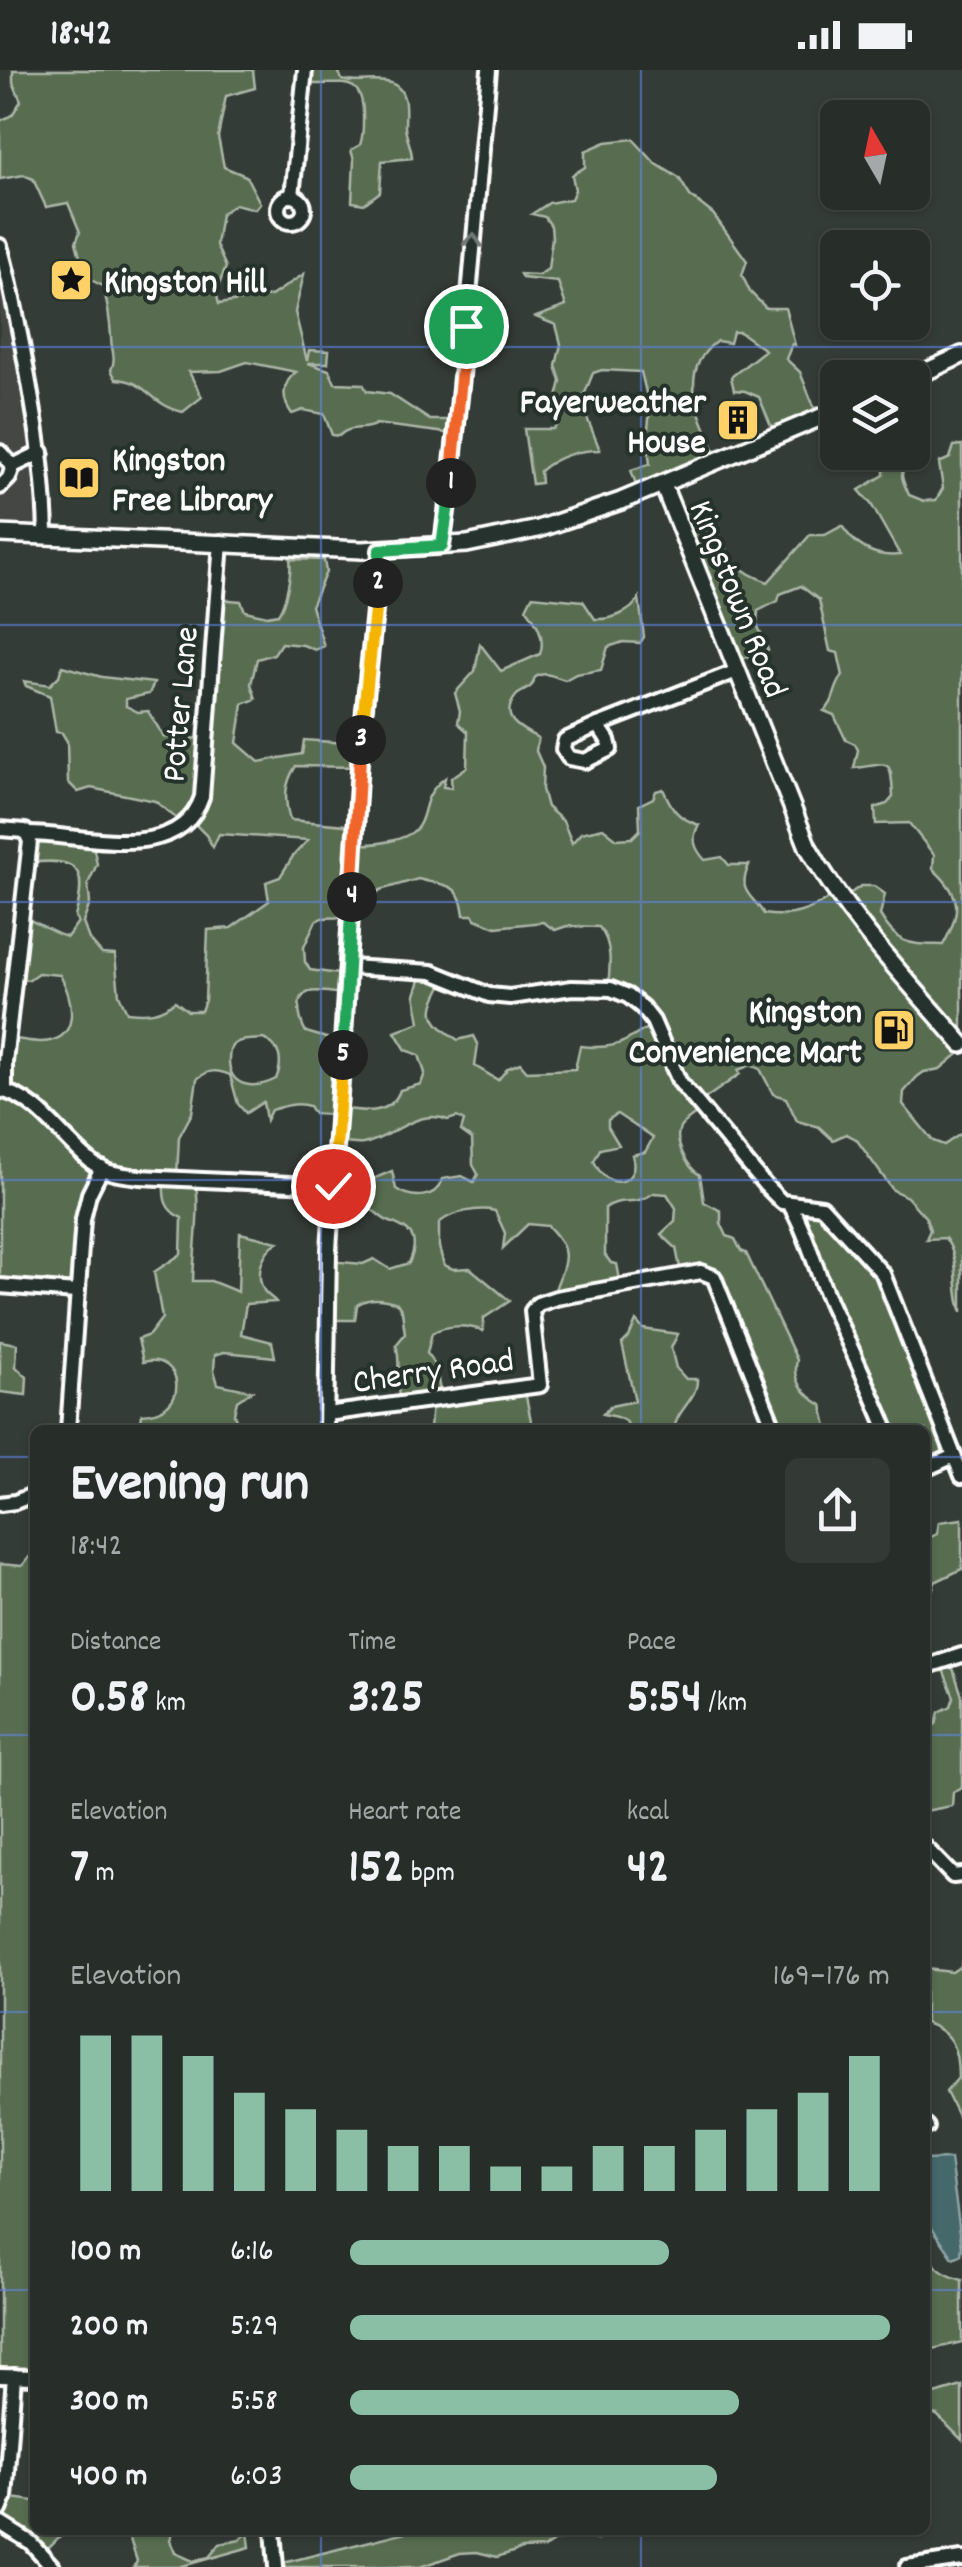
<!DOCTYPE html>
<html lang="en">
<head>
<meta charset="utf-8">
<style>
  :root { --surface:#272d29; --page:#333935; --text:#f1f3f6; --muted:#a4a8a8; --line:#434946; --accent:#8abfa5 }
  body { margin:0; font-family:Dekko,sans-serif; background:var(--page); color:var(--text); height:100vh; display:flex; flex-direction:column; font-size:38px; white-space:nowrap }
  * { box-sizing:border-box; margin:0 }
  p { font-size:32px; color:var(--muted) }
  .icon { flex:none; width:55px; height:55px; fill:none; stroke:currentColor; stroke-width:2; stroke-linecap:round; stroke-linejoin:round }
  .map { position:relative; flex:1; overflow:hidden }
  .side { position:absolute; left:30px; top:1355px; width:900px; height:1110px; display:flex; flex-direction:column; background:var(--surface); border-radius:15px; box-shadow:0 2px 8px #0004,0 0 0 2px var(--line) }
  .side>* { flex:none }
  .needle { width:65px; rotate:351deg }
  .fabs { position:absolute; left:820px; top:30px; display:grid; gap:20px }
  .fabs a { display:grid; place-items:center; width:110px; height:110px; border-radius:15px; background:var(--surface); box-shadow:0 2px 8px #0004,0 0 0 2px var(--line); font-size:50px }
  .pin { position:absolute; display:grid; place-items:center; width:85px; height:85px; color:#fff; margin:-42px; border:5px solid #fff; border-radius:50%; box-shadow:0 2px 10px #0007 }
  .km { position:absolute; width:50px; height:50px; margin:-25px; border-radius:50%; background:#222; color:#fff; font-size:28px; line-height:50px; text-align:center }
  .round { display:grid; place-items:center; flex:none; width:105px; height:105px; border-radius:15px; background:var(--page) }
  .headline { display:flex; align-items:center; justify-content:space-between; height:170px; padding:0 40px }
  h1 { font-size:55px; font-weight:800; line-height:75px }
  .stats { display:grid; grid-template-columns:repeat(3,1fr); gap:15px; height:170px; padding:10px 40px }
  .stats div { display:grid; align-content:center }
  .stats b { font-size:50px; font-weight:800 }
  .stats small { font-size:28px; font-weight:400 }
  .stats p { font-size:28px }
  .chart { height:280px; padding:20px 40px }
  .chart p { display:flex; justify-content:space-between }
  .chart svg { width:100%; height:180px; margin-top:10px; stroke:var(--accent); stroke-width:6 }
  ul { padding:0 40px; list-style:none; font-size:32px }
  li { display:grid; grid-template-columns:160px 120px 1fr; align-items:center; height:75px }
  li i { height:25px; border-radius:12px; background:var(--accent) }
  .status { display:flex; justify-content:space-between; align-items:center; height:70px; padding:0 50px; background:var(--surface); direction:ltr }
  .status svg { height:28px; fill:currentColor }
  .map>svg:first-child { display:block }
  .built { fill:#444644 }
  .green { fill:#596d50; stroke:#acb6a8; stroke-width:2.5; fill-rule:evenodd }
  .water { fill:#44676a; stroke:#8fa4a6; stroke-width:2.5 }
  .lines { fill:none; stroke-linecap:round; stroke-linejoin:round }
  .minor-casing { stroke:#fff; stroke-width:20 }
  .major-casing { stroke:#fff; stroke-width:22 }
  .minor { stroke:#26332d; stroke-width:12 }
  .major { stroke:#26332d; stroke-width:15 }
  .oneway { stroke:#727a76 }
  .split-1-casing { stroke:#fff; stroke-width:20 }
  .split-2-casing { stroke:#fff; stroke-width:20 }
  .split-3-casing { stroke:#fff; stroke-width:20 }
  .split-4-casing { stroke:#fff; stroke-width:20 }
  .split-5-casing { stroke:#fff; stroke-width:20 }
  .split-6-casing { stroke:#fff; stroke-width:20 }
  .split-1 { stroke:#f0652b; stroke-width:12 }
  .split-2 { stroke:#22a559; stroke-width:12 }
  .split-3 { stroke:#f5b400; stroke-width:12 }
  .split-4 { stroke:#f0652b; stroke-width:12 }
  .split-5 { stroke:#22a559; stroke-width:12 }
  .split-6 { stroke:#f5b400; stroke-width:12 }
  .grid { fill:none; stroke:#6183e4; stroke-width:2.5; stroke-opacity:0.55 }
  .labels { text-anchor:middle; stroke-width:8; stroke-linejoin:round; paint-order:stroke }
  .poi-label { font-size:35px; font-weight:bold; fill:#fff; stroke:#26332d; text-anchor:start }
  .street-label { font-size:35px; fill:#fff; stroke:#26332d }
</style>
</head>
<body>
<div class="status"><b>18:42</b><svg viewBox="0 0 49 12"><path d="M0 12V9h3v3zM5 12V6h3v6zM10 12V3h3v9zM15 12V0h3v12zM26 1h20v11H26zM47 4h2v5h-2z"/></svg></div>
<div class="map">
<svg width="962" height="2497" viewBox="0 0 962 2497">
  <rect width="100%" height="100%" fill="#343c37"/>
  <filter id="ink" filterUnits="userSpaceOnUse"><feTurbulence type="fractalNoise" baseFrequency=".01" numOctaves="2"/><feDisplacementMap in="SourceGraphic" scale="20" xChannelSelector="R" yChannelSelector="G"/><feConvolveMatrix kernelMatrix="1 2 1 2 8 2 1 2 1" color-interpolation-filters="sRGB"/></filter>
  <g filter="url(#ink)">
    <path class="built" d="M0 176 9 205 46 466 0 464Z"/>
    <g class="green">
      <path d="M13 0H253L255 18 226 26 218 67 224 97 246 106 260 133 255 139 235 134 221 144 216 175 226 197 216 222 219 234 271 226 304 204 295 242 307 291 309 280 329 281 328 293H308L329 300 335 313 363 314 367 321 390 324 430 350H451L454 364 376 354C365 362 350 354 339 366L332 365 324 344 303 340 292 344C281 329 282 313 296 302L247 292 221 301 189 302 202 327 183 342C150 335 147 310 116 309L111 300C117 287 111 281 111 267 110 248 108 236 103 216L85 207 76 172 80 162 68 133 46 137 33 109 24 105 0 109V51L12 45 21 31 13 12Z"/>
      <path d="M304 0H338L342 10C358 15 376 8 391 13 409 20 405 41 405 56 405 66 412 77 412 88L382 91 380 122 364 134 352 132 354 90 351 80 360 75C364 64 363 54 363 43 362 1 336 18 304 13Z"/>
      <path d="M633 69 655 93 679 108 690 126 713 144 747 191 742 205 750 222 766 238H785L795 275 792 274 786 289 800 302 818 347 775 365 759 327 745 321 734 320 731 307 765 280 740 262H733L730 273 717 271C673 304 703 350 718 389L638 420 631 400 650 394 647 369 650 339 641 302 602 300 593 303 581 333 600 380C578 380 556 387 540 401L541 413 532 414 524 359H553L557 354 556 332 561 311 556 296 561 274 556 255 536 247 566 236 558 212 522 208 520 204 539 205 548 199 552 167 551 156 545 147 532 144 549 133 571 129 575 120 572 105 585 97V81L606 72Z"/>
      <path d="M962 375V981L940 999 924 1002 917 1007 904 1022 903 1034 933 1071 944 1075 962 1063V1242C952 1219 962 1190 945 1168L926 1169 930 1160 926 1148 907 1127 893 1120 856 1069 846 1064 833 1070 819 1057 797 1051 786 1028 773 1024 760 999 751 995 738 1000 740 1004 699 1033 701 1040C695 1045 683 1052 680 1058 673 1072 688 1098 700 1105L704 1132 721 1141V1153L727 1166 735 1169 741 1181 746 1183 797 1290C792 1311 805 1325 822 1335L828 1360H775L713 1207 681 1203 676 1178 661 1164 675 1151 676 1138 667 1124 654 1123C634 1137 621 1126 605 1138V1185L611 1193 617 1194 621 1215 552 1228C563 1194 576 1184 548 1156L528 1154 503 1178 505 1163 495 1141C479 1137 451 1142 439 1153V1177L444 1195 453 1199 470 1198 510 1231 484 1248 483 1261C468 1255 447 1254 432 1263L427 1283 436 1298 441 1327 524 1317 533 1360H430L432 1330 399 1334C397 1316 401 1289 396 1275L405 1264 402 1241 397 1233C383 1228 369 1226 357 1235L355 1250H330L329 1191 363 1194 374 1189 390 1199 409 1193C421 1166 410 1159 388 1151 383 1149 379 1145 375 1142 363 1135 347 1138 334 1139V1113L361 1114 392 1101 396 1119C411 1129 437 1130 442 1109L462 1106 474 1112 478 1104 473 1095 472 1069 461 1061 464 1051 457 1047 448 1050C417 1037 392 1069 363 1074 355 1075 345 1073 338 1072L337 1045 314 1044 309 1036C296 1032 284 1036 271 1040L266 1050 263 1032 246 1043 238 1034 230 1005C216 999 208 1000 197 1009L192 1043 179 1067 177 1106 195 1107C201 1142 194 1176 193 1211H211L238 1222 240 1163 278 1172C262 1181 254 1205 265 1222 268 1226 273 1228 276 1232L246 1234 241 1264 272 1272 275 1287 224 1282 215 1285 214 1300 218 1314 252 1321 237 1331 234 1344 240 1360H140L142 1344C192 1343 183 1281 143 1292L138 1269 149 1265 162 1248 154 1202 181 1184 182 1148C164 1140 163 1128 164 1109L104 1099 88 1124 76 1215 0 1216V1019L8 968C19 969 30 972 41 972 81 971 74 931 60 905L38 903 28 910 16 908 23 848C40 852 50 863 67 867L78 852 75 847C88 799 79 787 30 793L29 763 92 770 97 794 88 814 90 833 83 853 89 869 102 884 115 885 119 925 127 942C147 944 159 944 175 931L188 941H201L205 930 208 860 231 858 269 831 266 812 280 807 293 786 308 770 219 764 213 777 206 765 191 750 183 754 155 731 91 718 78 722 68 712 67 671 62 663 56 662 50 626 26 616 24 611 50 615 59 606 62 596 102 607 154 613 149 624 126 629V636L138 642 148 641 164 667 205 669 217 529 241 531 245 541 267 546 278 544C286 533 292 502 290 489L324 490 326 502 311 536 324 576 315 580 303 575 281 573 274 584 257 589 251 614 256 629 243 634 237 673 259 692 302 684 304 670 360 674 358 697 296 696C284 714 284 729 290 750L356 756 357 774C369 775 378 774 390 771 440 760 410 734 445 708L443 717 452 718 451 708 467 697 468 662 458 653 460 641 455 623 475 601 480 574 501 601 540 584C546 567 536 551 526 538L532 526 583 531 595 549C611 550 631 543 639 528L644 567 640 573 623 572 608 577 601 600 576 604 565 610C557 608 548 602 540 605 529 609 538 610 530 617 525 621 519 622 516 626 498 648 520 659 538 668L536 681 543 697 542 719 547 737 563 751 572 773 581 763 603 758 617 769 632 768 640 760 639 735 653 728 656 721 663 719C672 739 677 748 699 755 691 768 694 778 705 790L722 787 729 795H749C737 823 751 823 764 844 790 849 815 839 835 824L842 829 861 816H874L885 824 880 845C898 876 909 874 943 875 962 841 962 825 933 799L934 785 909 753 876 754 875 738 887 734 893 727C891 684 889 695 854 698L858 680 855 674 846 670 834 645 824 641C836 632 833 617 843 606L838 583 830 581 819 530 801 516 780 524 778 531 758 541 757 554 768 580 739 590 677 451 703 446C734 474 716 493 768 512L810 465H825L842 456C856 477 874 488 900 485L871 434 859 420 884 405V383H904L909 392C897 403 903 411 909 425L924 431 936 430 943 418 939 393 950 388 954 376ZM418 809C447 817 460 811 464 845H473L475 849 496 857 543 852 555 860 567 856 599 857C613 874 610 897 608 917L653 954C625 973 614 980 580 976L575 999 527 1001 520 993 508 998 498 1010 475 996 478 974 474 966 458 970C425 948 428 942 446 908L423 901 415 925 420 952 395 962 406 980 419 985 425 1003 421 1014 400 1020C391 1046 364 1042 340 1038L343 973 306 962C300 952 293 927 309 922 318 919 336 924 345 924L346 905 310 900 305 892 304 877 316 851 322 848 350 847 353 825H375L380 820ZM263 969C281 975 283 993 276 1009 256 1019 230 1019 229 991 229 986 229 980 232 976 239 968 254 970 263 969ZM617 1044 653 1068 645 1082 632 1085C641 1113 608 1125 594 1091L600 1079 619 1075 608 1057V1050Z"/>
      <path d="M795 1136 822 1137 883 1204 954 1386 925 1399V1360H887Z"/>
      <path d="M636 1251 643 1259 678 1264 671 1278 676 1298 686 1309H697C698 1329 676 1340 674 1360H631C627 1348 614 1346 603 1344L611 1336 635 1331 622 1274 629 1267Z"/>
      <path d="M0 1271 17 1274 16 1297 27 1307 26 1325 0 1322Z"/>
      <path d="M962 1449V1499L935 1512 931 1524 925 1522V1470L937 1464 939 1452Z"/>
      <path d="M35 1480V2306L0 2305V1494L22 1496Z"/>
      <path d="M950 1589 962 1626V1718L953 1722 952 1736 925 1741V1659L936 1654 939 1642 951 1636 954 1627 940 1592Z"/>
      <path d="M962 1890V2054L946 2022 958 2008C958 1980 953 1962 925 1953V1899L952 1902 961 1896Z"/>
      <path d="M925 2156 929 2160C932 2191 929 2200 962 2210V2272L925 2281Z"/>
      <path d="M962 2316V2370L937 2345 925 2342V2327Z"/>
      <path d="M5 2427 35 2431V2460H72L62 2464 43 2483 0 2452V2437Z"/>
      <path d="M127 2460H173L170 2470 175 2483 193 2491 209 2487 220 2474 240 2470 248 2462 250 2477 179 2497H134L137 2491Z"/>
      <path d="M414 2460H604L597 2470 582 2466 555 2471 544 2478 522 2479 497 2487 477 2482 460 2483 420 2497H267Z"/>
    </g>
    <path class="water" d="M950 2089 962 2177 961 2185 953 2188 925 2147V2090Z"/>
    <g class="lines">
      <g class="minor-casing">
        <g id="minor">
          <circle cx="291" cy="139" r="13"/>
          <path d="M292 126 305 0"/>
          <path d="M0 176C10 208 15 241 22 274 34 339 45 400 46 466"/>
          <path d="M0 382 13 396 9 408 0 417"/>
          <path d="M13 396 42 382"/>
          <path d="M442 476 460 327 489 0"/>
          <path d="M598 655 737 601"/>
          <path d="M598 655 608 670 610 679 585 691 569 688 563 679 565 670Z"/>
          <path d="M0 759 25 761 30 771 5 992V1020"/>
          <path d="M29 764C83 764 179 795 202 727L221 472"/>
          <path d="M349 897 432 902 489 925 510 927 572 918 611 919 628 926 642 937 653 951 679 1011 765 1115 782 1132 822 1137 883 1204 962 1406"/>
          <path d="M0 1020C40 1029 63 1071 94 1094 107 1104 124 1105 140 1107L333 1116"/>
          <path d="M790 1135C809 1167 816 1203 832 1237 851 1278 870 1318 887 1360"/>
          <path d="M0 1216 76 1222"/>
          <path d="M327 1344 540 1315 532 1241 538 1234 556 1228 701 1202 714 1207 775 1360"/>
          <path d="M68 1360 83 1149 89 1124 102 1098"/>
          <path d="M326 1360 329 1180 360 684 380 480"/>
          <path d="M925 1399 954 1386"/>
          <path d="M0 1434 15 1432 35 1424"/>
          <path d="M925 1597 962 1585"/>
          <path d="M925 1777 953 1806 962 1805"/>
          <path d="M925 2055 927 2057"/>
          <path d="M0 2306 35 2307"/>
          <path d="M0 2440 5 2428 14 2306"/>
          <path d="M0 2453 30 2472 53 2497"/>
          <path d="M273 2460 276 2497"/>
          <path d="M907 2497 962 2489"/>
        </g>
      </g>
      <g class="major-casing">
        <g id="major">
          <path d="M912 308 962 285"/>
          <path d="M663 415 808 777C849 850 907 910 962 974"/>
          <path d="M0 464 362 480 467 474 538 459 621 431 838 340"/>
        </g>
      </g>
      <use href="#minor" class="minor"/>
      <use href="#major" class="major"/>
    </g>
    <defs><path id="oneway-chevron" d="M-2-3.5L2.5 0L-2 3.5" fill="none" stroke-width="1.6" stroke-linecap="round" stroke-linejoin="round" transform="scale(2.5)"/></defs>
    <use class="oneway" href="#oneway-chevron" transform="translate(473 170) rotate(-85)"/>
  </g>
  <g class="lines" filter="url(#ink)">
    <g class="split-1-casing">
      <path id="split-1" d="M451 413 466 256"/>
    </g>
    <g class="split-2-casing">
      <path id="split-2" d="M378 513 380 480 442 476 451 413"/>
    </g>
    <g class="split-3-casing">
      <path id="split-3" d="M361 670 378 513"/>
    </g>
    <g class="split-4-casing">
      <path id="split-4" d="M352 827 361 670"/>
    </g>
    <g class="split-5-casing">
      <path id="split-5" d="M343 985 352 827"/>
    </g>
    <g class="split-6-casing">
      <path id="split-6" d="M333 1116 343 985"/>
    </g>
    <use href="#split-1" class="split-1"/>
    <use href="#split-2" class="split-2"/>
    <use href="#split-3" class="split-3"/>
    <use href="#split-4" class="split-4"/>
    <use href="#split-5" class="split-5"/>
    <use href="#split-6" class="split-6"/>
  </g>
  <path class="grid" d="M321 0V1360M641 0V1360M0 277H962M0 555H962M0 832H962M0 1110H962M0 1387H35M925 1387H962M0 1665H35M925 1665H962M0 1942H35M925 1942H962M0 2220H35M925 2220H962M321 2460V2497M641 2460V2497"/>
  <defs>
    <g id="sight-square" transform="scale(2.25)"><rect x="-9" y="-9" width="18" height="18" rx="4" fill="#ffd166" stroke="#26332d"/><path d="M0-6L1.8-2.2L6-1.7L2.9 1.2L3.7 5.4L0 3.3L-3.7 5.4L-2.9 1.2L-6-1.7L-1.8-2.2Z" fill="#111"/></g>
    <g id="building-square" transform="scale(2.25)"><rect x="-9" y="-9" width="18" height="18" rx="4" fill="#ffd166" stroke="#26332d"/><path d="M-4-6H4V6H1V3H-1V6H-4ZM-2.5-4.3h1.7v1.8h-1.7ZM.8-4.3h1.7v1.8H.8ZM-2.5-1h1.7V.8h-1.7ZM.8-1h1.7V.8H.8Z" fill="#111"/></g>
    <g id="library-square" transform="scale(2.25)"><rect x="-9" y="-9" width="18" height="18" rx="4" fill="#ffd166" stroke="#26332d"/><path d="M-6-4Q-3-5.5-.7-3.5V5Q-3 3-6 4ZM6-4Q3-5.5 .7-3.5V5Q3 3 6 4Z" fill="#111"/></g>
    <g id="fuel-square" transform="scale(2.25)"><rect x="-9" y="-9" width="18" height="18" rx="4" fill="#ffd166" stroke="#26332d"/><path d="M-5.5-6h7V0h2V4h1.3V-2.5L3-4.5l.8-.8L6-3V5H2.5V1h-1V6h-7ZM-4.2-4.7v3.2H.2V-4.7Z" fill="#111"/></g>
  </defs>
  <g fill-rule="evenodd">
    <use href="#sight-square" x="71" y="210"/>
    <use href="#building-square" x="738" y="350"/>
    <use href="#library-square" x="79" y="408"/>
    <use href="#fuel-square" x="894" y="960"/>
  </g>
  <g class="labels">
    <g class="poi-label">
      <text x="104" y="222">Kingston Hill</text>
      <text x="706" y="342" text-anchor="end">Fayerweather<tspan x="706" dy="40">House</tspan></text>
      <text x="112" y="400">Kingston<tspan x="112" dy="40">Free Library</tspan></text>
      <text x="862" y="952" text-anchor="end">Kingston<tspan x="862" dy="40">Convenience Mart</tspan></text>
    </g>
    <g class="street-label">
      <text transform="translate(740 528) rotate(68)" y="12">Kingstown Road</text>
      <text transform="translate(178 634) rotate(-85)" y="12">Potter Lane</text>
      <text transform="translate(433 1299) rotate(-8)" y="12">Cherry Road</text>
    </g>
  </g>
</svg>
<div class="fabs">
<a><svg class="needle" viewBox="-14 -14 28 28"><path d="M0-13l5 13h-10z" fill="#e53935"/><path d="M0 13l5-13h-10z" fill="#a4a8a8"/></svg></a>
<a><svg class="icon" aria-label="locate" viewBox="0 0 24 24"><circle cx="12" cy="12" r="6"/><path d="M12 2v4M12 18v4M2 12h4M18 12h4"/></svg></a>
<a><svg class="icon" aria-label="layers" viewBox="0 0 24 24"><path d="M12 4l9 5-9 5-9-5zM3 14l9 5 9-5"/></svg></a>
</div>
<div class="pin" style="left:466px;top:256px;background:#1e9e55"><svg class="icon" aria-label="arrive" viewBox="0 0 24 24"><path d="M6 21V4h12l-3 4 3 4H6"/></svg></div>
<div class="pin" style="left:333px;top:1116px;background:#d93025"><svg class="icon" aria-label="check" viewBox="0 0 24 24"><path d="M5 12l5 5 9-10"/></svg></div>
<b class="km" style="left:451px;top:413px">1</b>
<b class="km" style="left:378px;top:513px">2</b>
<b class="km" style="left:361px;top:670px">3</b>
<b class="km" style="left:352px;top:827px">4</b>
<b class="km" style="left:343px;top:985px">5</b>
<section class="side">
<div class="headline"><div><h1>Evening run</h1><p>18:42</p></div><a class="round"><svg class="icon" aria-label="share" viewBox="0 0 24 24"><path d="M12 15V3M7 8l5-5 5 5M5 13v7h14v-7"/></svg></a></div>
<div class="stats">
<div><p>Distance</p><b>0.58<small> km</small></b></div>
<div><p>Time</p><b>3:25</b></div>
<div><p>Pace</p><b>5:54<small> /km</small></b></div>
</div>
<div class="stats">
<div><p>Elevation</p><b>7<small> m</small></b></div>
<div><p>Heart rate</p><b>152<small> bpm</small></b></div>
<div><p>kcal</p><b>42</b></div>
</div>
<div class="chart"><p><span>Elevation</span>169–176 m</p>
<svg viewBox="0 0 160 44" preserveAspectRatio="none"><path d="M5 44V6M15 44V6M25 44V11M35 44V20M45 44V24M55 44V29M65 44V33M75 44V33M85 44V38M95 44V38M105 44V33M115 44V33M125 44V29M135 44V24M145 44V20M155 44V11"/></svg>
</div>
<ul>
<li><b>100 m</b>6:16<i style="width:59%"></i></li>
<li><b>200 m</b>5:29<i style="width:100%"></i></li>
<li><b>300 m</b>5:58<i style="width:72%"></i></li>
<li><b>400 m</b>6:03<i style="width:68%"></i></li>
</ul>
</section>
</div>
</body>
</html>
